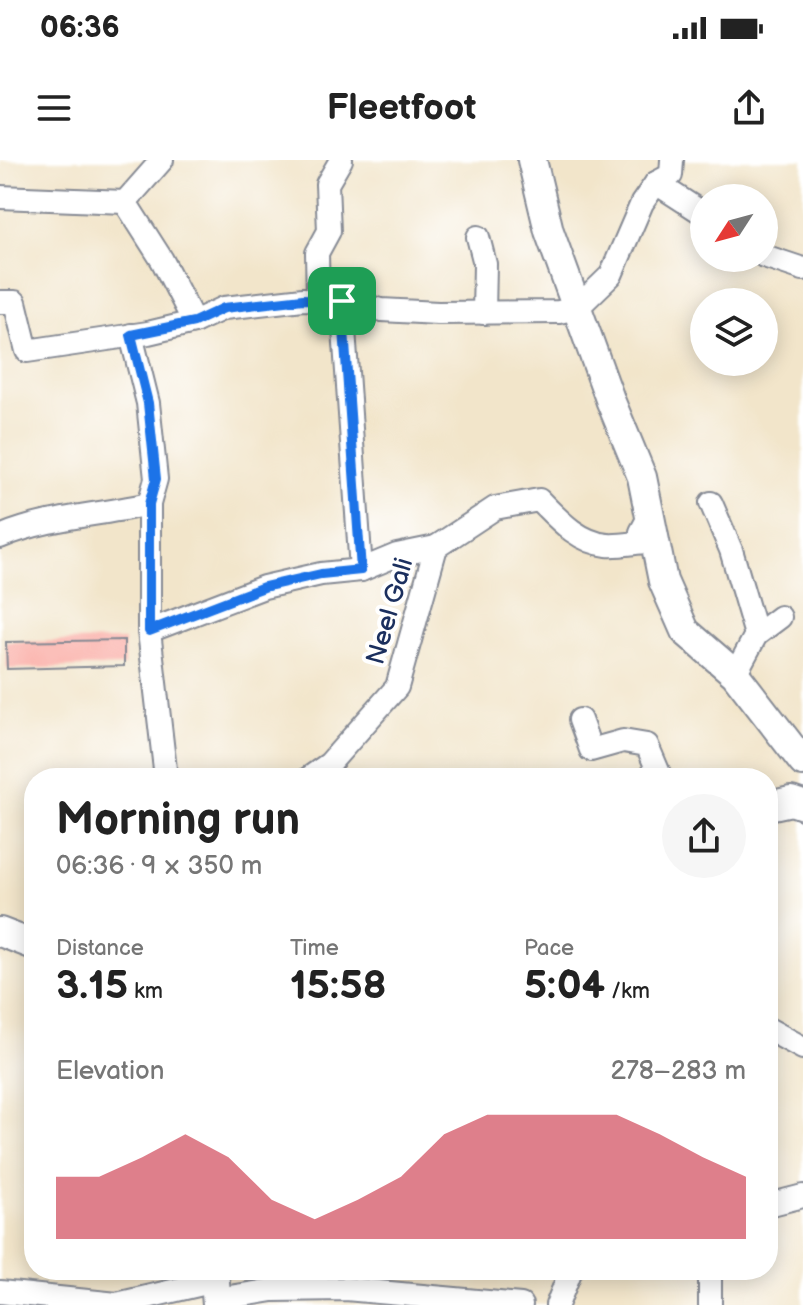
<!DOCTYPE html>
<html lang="en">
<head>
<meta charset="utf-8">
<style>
  :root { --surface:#fff; --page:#f6f6f6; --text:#222; --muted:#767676; --accent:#d1495b }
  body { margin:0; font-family:"Balsamiq Sans",sans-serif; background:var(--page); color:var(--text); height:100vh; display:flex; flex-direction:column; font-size:30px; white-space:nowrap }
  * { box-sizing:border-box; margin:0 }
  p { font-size:26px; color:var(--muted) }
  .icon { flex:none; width:44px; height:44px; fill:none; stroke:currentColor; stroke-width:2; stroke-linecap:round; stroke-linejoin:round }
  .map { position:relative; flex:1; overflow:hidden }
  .sheet { position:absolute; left:24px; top:608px; width:754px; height:512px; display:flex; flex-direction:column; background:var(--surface); border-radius:32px; box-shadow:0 4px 20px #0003 }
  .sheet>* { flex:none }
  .needle { width:52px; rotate:234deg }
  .controls { position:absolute; left:690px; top:24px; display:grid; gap:16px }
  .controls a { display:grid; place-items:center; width:88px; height:88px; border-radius:50%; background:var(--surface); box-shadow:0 4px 20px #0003; font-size:40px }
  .pin { position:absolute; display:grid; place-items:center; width:68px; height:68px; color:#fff; margin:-34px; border-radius:16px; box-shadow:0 4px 12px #0006 }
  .round { display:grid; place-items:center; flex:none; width:84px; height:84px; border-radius:42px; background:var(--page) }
  .head { display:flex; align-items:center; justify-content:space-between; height:136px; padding:0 32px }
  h1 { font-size:44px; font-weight:600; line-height:60px }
  .stats { display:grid; grid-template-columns:repeat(3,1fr); gap:12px; height:136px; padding:8px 32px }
  .stats div { display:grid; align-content:center }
  .stats b { font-size:40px; font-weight:600 }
  .stats small { font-size:22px; font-weight:400 }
  .stats p { font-size:22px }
  .chart { height:224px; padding:16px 32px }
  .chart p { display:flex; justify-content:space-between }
  .chart svg { width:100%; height:144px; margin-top:8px; fill:var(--accent); opacity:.7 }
  .status { display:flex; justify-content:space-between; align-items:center; height:56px; padding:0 40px; background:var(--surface); direction:ltr }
  .status svg { height:22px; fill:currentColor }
  header { display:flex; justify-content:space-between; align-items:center; height:104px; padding:0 32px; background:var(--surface); font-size:36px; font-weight:600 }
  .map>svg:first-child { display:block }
  .building { fill:#faa9a1 }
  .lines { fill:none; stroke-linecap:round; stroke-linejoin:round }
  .minor-casing { stroke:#868a94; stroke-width:26 }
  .tertiary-casing { stroke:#868a94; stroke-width:32 }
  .minor { stroke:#fff; stroke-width:22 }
  .tertiary { stroke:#fff; stroke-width:28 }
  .route-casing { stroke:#fff; stroke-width:16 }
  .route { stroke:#1a73e8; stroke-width:10 }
  .labels { text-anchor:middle; stroke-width:8; stroke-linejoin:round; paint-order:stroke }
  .street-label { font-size:26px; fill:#1b2f5e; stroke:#fff }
</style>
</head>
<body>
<div class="status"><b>06:36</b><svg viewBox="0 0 49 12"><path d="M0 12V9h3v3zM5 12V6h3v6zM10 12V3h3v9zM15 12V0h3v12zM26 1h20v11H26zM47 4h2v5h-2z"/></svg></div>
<header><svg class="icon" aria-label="menu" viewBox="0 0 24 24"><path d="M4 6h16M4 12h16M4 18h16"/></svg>Fleetfoot<svg class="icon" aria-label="share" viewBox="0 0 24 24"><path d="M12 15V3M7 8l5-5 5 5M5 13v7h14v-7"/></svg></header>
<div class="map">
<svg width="803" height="1145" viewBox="0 0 803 1145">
  <rect width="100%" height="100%" fill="#fff"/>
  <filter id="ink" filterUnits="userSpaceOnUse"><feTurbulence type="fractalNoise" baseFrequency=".0125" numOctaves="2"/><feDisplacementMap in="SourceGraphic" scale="16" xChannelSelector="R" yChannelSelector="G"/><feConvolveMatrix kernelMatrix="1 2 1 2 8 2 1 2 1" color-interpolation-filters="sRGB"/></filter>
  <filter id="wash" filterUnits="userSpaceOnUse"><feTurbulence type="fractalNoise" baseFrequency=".006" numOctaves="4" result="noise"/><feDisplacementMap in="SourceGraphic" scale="32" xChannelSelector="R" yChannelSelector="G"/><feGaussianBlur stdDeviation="1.8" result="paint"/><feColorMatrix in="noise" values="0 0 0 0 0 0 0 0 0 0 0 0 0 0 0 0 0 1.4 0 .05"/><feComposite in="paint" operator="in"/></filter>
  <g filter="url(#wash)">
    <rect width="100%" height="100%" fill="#f2e5ca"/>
    <g id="blocks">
      <path class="building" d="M124 480V506L7 509 6 482Z"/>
    </g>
  </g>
  <g filter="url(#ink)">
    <use href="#blocks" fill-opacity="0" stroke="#868a94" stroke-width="2"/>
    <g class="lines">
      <g class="minor-casing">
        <g id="minor">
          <path d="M162 0 125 42 162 100 194 162"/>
          <path d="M656 23 704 54"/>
          <path d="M0 37 125 42"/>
          <path d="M478 77 485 104 484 153"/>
          <path d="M764 96 803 109"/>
          <path d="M318 140 317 93 329 71 327 24 341 0"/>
          <path d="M342 141 361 410"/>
          <path d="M0 142H15L27 191 148 173 194 162 224 148 303 139 348 141 381 150 438 153 559 152 577 148 611 115 642 43 656 23 671 15 672 0"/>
          <path d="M131 175 148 243 156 319 149 344V471L166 618"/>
          <path d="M711 343 731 390 756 475"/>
          <path d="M0 377C47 357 100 355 149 344"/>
          <path d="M149 471 264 427 321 414 361 410 397 395 436 387"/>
          <path d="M735 514 756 475 780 457"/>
          <path d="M580 560 591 590 623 581 647 585 661 618"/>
          <path d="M309 618 329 604 397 527 436 387 495 348 539 340C558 359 578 382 607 385 619 386 633 383 645 382L641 372 648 359"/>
          <path d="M768 869 803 888"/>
          <path d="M768 1045 803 1036"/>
          <path d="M0 1132 117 1144 215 1121"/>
          <path d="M217 1139 273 1130 346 1129 521 1145"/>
          <path d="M557 1145 571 1110"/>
          <path d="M710 1145V1110"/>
        </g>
      </g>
      <g class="tertiary-casing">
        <g id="tertiary">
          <path d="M532 0 549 71 611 242 642 317 663 421 685 471 735 514 803 602"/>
          <path d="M768 646 791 641 803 645"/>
          <path d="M0 772 34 785"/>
          <path d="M214 1110 217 1145"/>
        </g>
      </g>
      <use href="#minor" class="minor"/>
      <use href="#tertiary" class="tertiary"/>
    </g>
  </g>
  <g class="lines" filter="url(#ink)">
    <g class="route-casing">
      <path id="route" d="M303 139 342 141 361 410 321 414 264 427 149 471V344L156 319 148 243 131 175 194 162 224 148Z"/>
    </g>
    <use href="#route" class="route"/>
  </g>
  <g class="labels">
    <g class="street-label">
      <text transform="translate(389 451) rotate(-74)" y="9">Neel Gali</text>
    </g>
  </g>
</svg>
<div class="controls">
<a><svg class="needle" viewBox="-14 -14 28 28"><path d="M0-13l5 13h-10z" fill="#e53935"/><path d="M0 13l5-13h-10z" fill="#767676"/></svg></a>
<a><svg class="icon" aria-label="layers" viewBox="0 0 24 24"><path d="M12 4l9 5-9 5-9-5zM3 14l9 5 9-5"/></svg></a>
</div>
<div class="pin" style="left:342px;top:141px;background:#1e9e55"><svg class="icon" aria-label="arrive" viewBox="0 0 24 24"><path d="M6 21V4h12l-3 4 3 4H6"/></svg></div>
<section class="sheet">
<div class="head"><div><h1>Morning run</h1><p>06:36 · 9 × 350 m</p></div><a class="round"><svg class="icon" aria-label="share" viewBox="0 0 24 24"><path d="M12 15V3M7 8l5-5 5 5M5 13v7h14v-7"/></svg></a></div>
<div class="stats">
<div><p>Distance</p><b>3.15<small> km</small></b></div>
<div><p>Time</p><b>15:58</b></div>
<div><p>Pace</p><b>5:04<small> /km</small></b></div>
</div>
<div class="chart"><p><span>Elevation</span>278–283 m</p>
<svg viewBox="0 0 160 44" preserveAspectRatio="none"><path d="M0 44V25L10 25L20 19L30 12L40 19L50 32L60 38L70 32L80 25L90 12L100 6L110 6L120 6L130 6L140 12L150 19L160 25V44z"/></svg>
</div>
</section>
</div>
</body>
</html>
